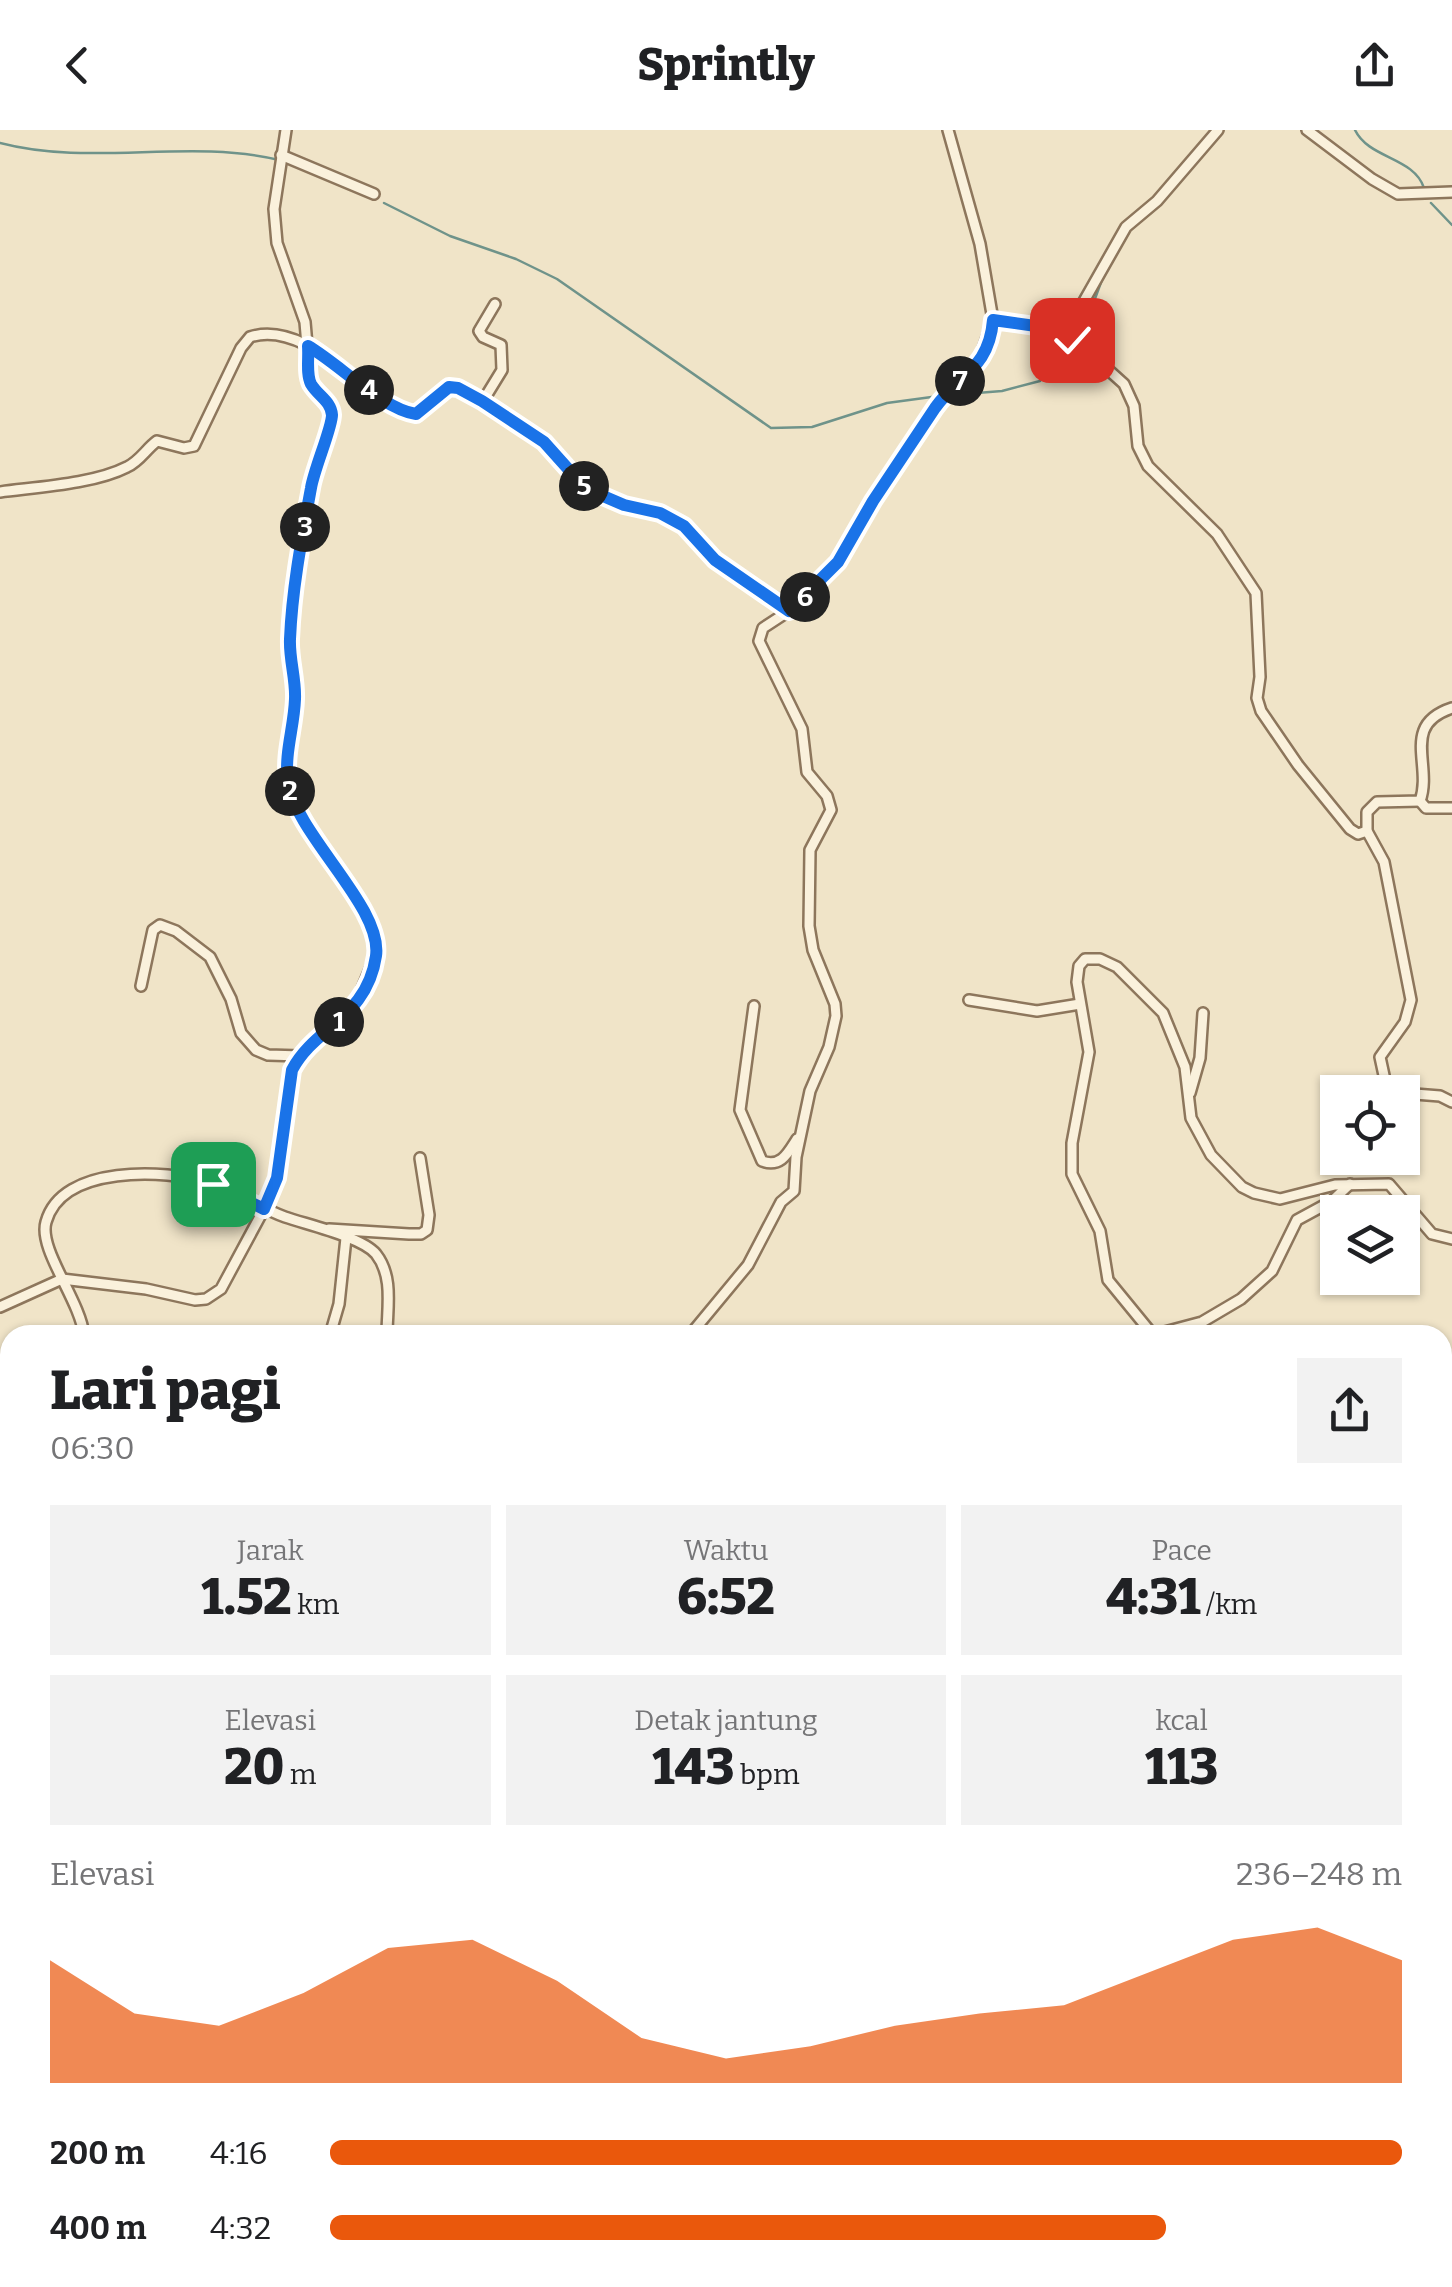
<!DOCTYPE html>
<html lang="id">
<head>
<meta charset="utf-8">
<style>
  :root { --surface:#fff; --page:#f2f2f2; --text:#202124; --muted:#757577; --accent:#ea580c }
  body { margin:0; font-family:Bitter,serif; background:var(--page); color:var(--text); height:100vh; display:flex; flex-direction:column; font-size:38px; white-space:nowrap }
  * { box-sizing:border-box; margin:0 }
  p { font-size:32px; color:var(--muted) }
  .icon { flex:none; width:55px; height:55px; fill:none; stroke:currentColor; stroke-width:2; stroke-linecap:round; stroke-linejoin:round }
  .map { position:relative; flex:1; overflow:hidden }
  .drawer { position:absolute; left:0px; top:1195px; width:1452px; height:962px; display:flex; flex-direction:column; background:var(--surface); border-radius:30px 30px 0 0; box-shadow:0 2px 8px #0004 }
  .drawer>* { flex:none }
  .controls { position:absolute; left:1320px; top:945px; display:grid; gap:20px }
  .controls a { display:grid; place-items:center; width:100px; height:100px; border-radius:0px; background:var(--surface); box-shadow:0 2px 8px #0004; font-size:50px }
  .pin { position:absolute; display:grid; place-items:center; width:85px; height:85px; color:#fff; margin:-42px; border-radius:20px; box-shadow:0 5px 15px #0006 }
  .km { position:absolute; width:50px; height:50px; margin:-25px; border-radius:50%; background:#222; color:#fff; font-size:28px; line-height:50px; text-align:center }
  .round { display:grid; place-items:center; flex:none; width:105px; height:105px; border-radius:0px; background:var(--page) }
  .headline { display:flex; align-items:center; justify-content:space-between; height:170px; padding:0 50px }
  h1 { font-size:55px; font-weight:800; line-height:75px }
  .stats { display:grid; grid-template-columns:repeat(3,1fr); gap:15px; height:170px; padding:10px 50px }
  .stats div { display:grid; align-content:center; border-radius:0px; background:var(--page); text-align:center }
  .stats b { font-size:50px; font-weight:800 }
  .stats small { font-size:28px; font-weight:400 }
  .stats p { font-size:28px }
  .chart { height:280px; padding:20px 50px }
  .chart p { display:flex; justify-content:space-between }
  .chart svg { width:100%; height:180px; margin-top:10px; fill:var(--accent); opacity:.7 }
  ul { padding:0 50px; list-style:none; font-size:32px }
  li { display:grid; grid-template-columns:160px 120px 1fr; align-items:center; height:75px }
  li i { height:25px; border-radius:12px; background:var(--accent) }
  header { display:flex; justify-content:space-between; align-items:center; height:130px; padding:0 50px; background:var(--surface); font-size:45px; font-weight:800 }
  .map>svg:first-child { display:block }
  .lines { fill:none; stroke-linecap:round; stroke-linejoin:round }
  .stream { stroke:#6f938a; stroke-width:2.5 }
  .minor-casing { stroke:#8d765c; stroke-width:14 }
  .minor { stroke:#faf1dc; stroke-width:9 }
  .route-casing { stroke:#fff; stroke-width:20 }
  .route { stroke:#1a73e8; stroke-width:12 }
</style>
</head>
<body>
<header><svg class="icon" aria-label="back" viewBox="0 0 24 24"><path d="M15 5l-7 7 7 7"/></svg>Sprintly<svg class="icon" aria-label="share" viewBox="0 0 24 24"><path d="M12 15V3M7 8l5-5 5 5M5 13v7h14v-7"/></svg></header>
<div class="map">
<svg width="1452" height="2157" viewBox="0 0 1452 2157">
  <rect width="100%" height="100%" fill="#f0e4c8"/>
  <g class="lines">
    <g class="stream">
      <path d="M1355 0C1369 29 1414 27 1424 58"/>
      <path d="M0 13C91 37 188 8 279 30"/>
      <path d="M1404 68 1431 67"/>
      <path d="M384 73 450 106 516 129 557 149 771 298 812 297 887 273 939 266"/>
      <path d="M1431 73 1452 95"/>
      <path d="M1073 201 1093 174 1103 147"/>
      <path d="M952 265 1002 261 1040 251 1069 208"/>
    </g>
    <g class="minor-casing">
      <g id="minor">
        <path d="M1307 0 1372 49 1398 64 1452 62"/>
        <path d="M281 25 374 64"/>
        <path d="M993 190 1064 200 1124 254 1134 276 1138 316 1148 336 1217 404 1256 463 1260 547 1257 568 1261 581 1298 635 1350 699 1358 704 1367 701"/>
        <path d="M1064 200 1079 180 1126 97 1157 71 1218 0"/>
        <path d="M483 271 502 240 501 215 483 207 479 201 495 174"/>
        <path d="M0 362C37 357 94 354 127 337 140 331 146 319 157 311L184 318 194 316 241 218 250 207C304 189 364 263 410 284H416L445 258 458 257 544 312 578 350 596 363 624 375 660 383 684 396 715 430 789 481 839 432 873 371 935 278 944 265 977 236 993 190 980 114 948 0"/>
        <path d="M1420 671 1426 678H1452"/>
        <path d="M141 856 153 800 160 795 176 801 210 827 231 869 241 903 256 920 268 925 301 926"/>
        <path d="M969 870 1037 881 1080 874"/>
        <path d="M754 876 740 980 762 1031C781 1038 788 1023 797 1009"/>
        <path d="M1400 962 1385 950 1380 927 1405 892 1411 870 1384 732 1367 701V682L1377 672 1420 671C1433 635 1400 595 1452 578"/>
        <path d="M1190 963 1200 928 1203 883"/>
        <path d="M1402 963 1440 966 1452 972"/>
        <path d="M329 1099 409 1104H421L427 1100 429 1085 420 1028"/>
        <path d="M0 1177 62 1149 146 1159 195 1170 206 1169 221 1159 264 1079 277 1048 290 950 295 934 356 873 376 825 373 803 344 749 298 685 289 655 287 622 295 573 290 524 294 470 313 348 332 286 329 275 310 250 305 192 277 113 274 79 286 0"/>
        <path d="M84 1205C80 1170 38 1119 46 1092 62 1034 165 1040 209 1052 236 1060 259 1078 285 1087 308 1095 362 1107 376 1124 394 1147 387 1178 387 1205"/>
        <path d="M330 1205 339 1174 346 1108"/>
        <path d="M690 1205 748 1135 781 1072 794 1061 796 1027 810 961 829 917 836 886 835 874 813 820 809 796 810 720 831 680 827 666 807 642 802 599 759 511 763 498 789 481"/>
        <path d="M1153 1205 1108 1150 1100 1101 1072 1044V1013L1089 922 1077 852 1079 836 1085 829H1100L1117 837 1163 883 1185 937 1191 988 1211 1025 1242 1057 1254 1063 1280 1069 1335 1055 1389 1054 1432 1104 1452 1109"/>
        <path d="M1153 1205 1202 1192 1241 1169 1272 1141 1297 1090 1332 1071 1350 1054"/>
        <path d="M0 1347 10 1339"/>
        <path d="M1236 2148 1238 2157"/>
        <path d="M593 2157 599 2148"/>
        <path d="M739 2157 754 2148"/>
        <path d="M785 2157 791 2148"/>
      </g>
    </g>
    <use href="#minor" class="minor"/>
  </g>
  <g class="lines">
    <g class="route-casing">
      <path id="route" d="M213 1054 264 1079 277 1048 292 940C315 896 367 888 376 826 383 777 296 705 288 652 284 623 294 598 295 569 296 549 289 529 290 509 292 459 302 407 311 358 314 339 332 298 332 285 331 271 318 266 311 254 306 244 309 228 308 216 339 234 384 280 416 284L449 257 458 258 482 271 544 312 578 350 596 363 624 375 660 383 684 396 715 430 789 481 838 432 873 371 935 278C959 244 989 239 993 190L1064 200 1072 210"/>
    </g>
    <use href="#route" class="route"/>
  </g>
</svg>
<div class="controls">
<a><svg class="icon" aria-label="locate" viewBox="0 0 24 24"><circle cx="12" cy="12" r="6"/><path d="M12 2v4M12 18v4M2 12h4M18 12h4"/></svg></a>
<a><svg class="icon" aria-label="layers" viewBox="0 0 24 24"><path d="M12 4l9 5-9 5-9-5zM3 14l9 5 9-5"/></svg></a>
</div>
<div class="pin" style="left:213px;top:1054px;background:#1e9e55"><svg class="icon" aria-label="arrive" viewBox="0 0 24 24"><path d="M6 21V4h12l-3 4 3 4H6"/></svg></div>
<div class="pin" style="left:1072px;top:210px;background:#d93025"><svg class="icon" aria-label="check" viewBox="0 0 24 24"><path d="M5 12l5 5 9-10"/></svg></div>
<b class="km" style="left:339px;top:892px">1</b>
<b class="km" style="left:290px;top:661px">2</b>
<b class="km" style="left:305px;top:397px">3</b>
<b class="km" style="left:369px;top:260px">4</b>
<b class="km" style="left:584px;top:356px">5</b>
<b class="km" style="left:805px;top:467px">6</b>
<b class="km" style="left:960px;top:251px">7</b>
<section class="drawer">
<div class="headline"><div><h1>Lari pagi</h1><p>06:30</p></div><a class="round"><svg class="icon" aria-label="share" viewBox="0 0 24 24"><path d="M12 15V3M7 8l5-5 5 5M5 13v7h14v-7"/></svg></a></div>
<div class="stats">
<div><p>Jarak</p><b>1.52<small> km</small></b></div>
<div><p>Waktu</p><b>6:52</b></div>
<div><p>Pace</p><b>4:31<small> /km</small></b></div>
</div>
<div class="stats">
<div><p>Elevasi</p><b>20<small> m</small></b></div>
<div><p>Detak jantung</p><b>143<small> bpm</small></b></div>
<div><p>kcal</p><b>113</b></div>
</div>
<div class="chart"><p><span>Elevasi</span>236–248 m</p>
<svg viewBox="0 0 160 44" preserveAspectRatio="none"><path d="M0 44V14L10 27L20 30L30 22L40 11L50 9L60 19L70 33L80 38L90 35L100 30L110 27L120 25L130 17L140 9L150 6L160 14V44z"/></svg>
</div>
<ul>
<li><b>200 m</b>4:16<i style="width:100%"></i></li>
<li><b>400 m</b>4:32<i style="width:78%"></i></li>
</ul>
</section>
</div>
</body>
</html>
